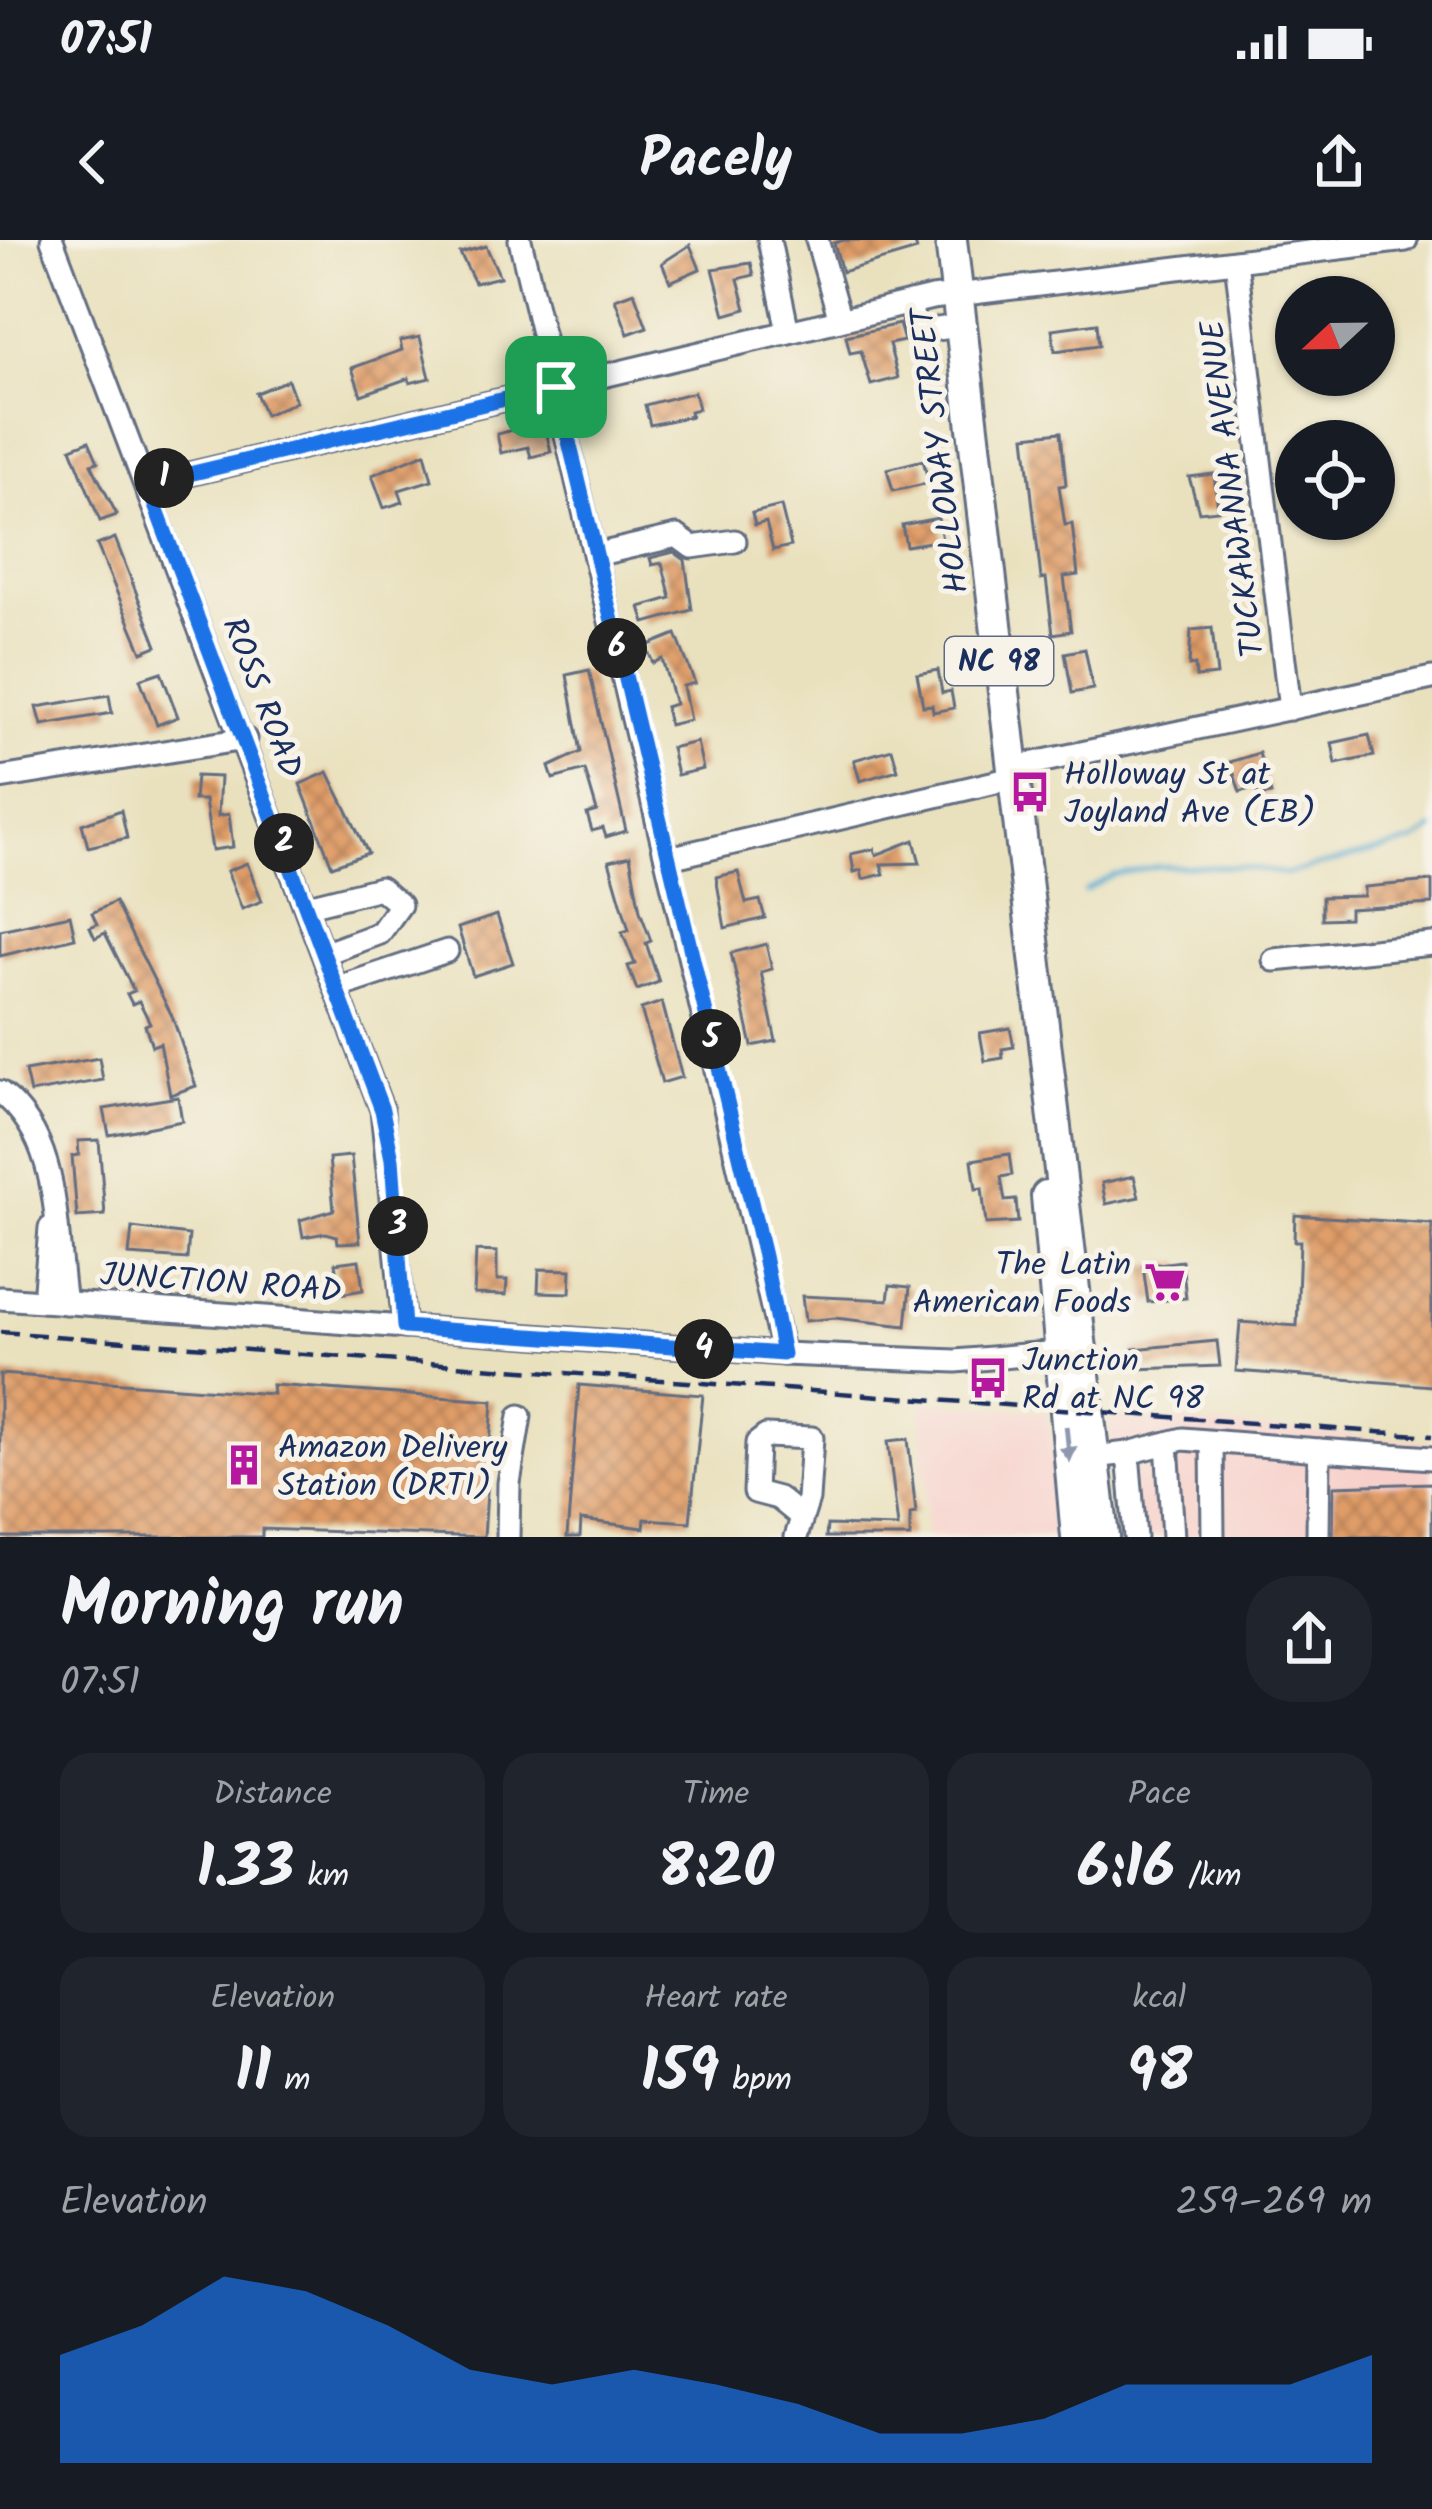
<!DOCTYPE html>
<html lang="en">
<head>
<meta charset="utf-8">
<style>
  :root { --surface:#171b24; --page:#20242c; --text:#f1f3f6; --muted:#9ea1a6; --accent:#1a73e8 }
  body { margin:0; font-family:Kalam,sans-serif; background:var(--page); color:var(--text); height:100vh; display:flex; flex-direction:column; font-size:45px; white-space:nowrap }
  * { box-sizing:border-box; margin:0 }
  p { font-size:39px; color:var(--muted) }
  .icon { flex:none; width:66px; height:66px; fill:none; stroke:currentColor; stroke-width:2; stroke-linecap:round; stroke-linejoin:round }
  .map { position:relative; height:1297px; overflow:hidden }
  .side { display:flex; flex-direction:column; background:var(--surface); flex:1 }
  .side>* { flex:none }
  .needle { width:78px; rotate:248deg }
  .controls { position:absolute; left:1275px; top:36px; display:grid; gap:24px }
  .controls a { display:grid; place-items:center; width:120px; height:120px; border-radius:50%; background:var(--surface); box-shadow:0 3px 9px #0004; font-size:60px }
  .pin { position:absolute; display:grid; place-items:center; width:102px; height:102px; color:#fff; margin:-51px; border-radius:24px; box-shadow:0 6px 18px #0006 }
  .km { position:absolute; width:60px; height:60px; margin:-30px; border-radius:50%; background:#222; color:#fff; font-size:33px; line-height:60px; text-align:center }
  .round { display:grid; place-items:center; flex:none; width:126px; height:126px; border-radius:48px; background:var(--page) }
  .head { display:flex; align-items:center; justify-content:space-between; height:204px; padding:0 60px }
  h1 { font-size:66px; font-weight:600; line-height:90px }
  .figures { display:grid; grid-template-columns:repeat(3,1fr); gap:18px; height:204px; padding:12px 60px }
  .figures div { display:grid; align-content:center; border-radius:30px; background:var(--page); text-align:center }
  .figures b { font-size:60px; font-weight:600 }
  .figures small { font-size:33px; font-weight:400 }
  .figures p { font-size:33px }
  .chart { height:336px; padding:24px 60px }
  .chart p { display:flex; justify-content:space-between }
  .chart svg { width:100%; height:216px; margin-top:12px; fill:var(--accent); opacity:.7 }
  .status { display:flex; justify-content:space-between; align-items:center; height:84px; padding:0 60px; background:var(--surface); direction:ltr }
  .status svg { height:33px; fill:currentColor }
  header { display:flex; justify-content:space-between; align-items:center; height:156px; padding:0 60px; background:var(--surface); font-size:54px; font-weight:600 }
  .map>svg:first-child { display:block }
  .built { fill:#f7d0cb }
  .lines { fill:none; stroke-linecap:round; stroke-linejoin:round }
  .stream { stroke:#51a7cd; stroke-width:4.5 }
  .building { fill:url(#building-cross-hatch) }
  .minor-casing { stroke:#636d80; stroke-width:27 }
  .highway-casing { stroke:#636d80; stroke-width:36 }
  .minor { stroke:#fff; stroke-width:21 }
  .highway { stroke:#fff; stroke-width:30 }
  .rail { stroke:#1b2f5e; stroke-width:4.5; stroke-dasharray:18 9; stroke-linecap:butt }
  .oneway { fill:#8d97ae }
  .route-casing { stroke:#fff; stroke-width:24 }
  .route { stroke:#1a73e8; stroke-width:15 }
  .labels { text-anchor:middle; stroke-width:10; stroke-linejoin:round; paint-order:stroke }
  .shield { fill:#f7f3e8; stroke:#5d6a87; stroke-width:3 }
  .shield-label { font-size:30px; font-weight:bold; fill:#1b2f5e }
  .street-label { font-size:33px; fill:#1b2f5e; stroke:#f7f3e8 }
  .poi-label { font-size:33px; fill:#1b2f5e; stroke:#f7f3e8; text-anchor:start }
</style>
</head>
<body>
<div class="status"><b>07:51</b><svg viewBox="0 0 49 12"><path d="M0 12V9h3v3zM5 12V6h3v6zM10 12V3h3v9zM15 12V0h3v12zM26 1h20v11H26zM47 4h2v5h-2z"/></svg></div>
<header><svg class="icon" aria-label="back" viewBox="0 0 24 24"><path d="M15 5l-7 7 7 7"/></svg>Pacely<svg class="icon" aria-label="share" viewBox="0 0 24 24"><path d="M12 15V3M7 8l5-5 5 5M5 13v7h14v-7"/></svg></header>
<div class="map">
<svg width="1432" height="1297" viewBox="0 0 1432 1297">
  <defs>
    <pattern id="building-cross-hatch" width="8" height="8" patternUnits="userSpaceOnUse" patternTransform="scale(3)"><rect width="8" height="8" fill="#e09d67"/><path d="M0 0l8 8M0 8l8-8" fill="none" stroke="#b58058"/></pattern>
  </defs>
  <rect width="100%" height="100%" fill="#f7f3e8"/>
  <filter id="ink" filterUnits="userSpaceOnUse"><feTurbulence type="fractalNoise" baseFrequency=".00833" numOctaves="2"/><feDisplacementMap in="SourceGraphic" scale="24" xChannelSelector="R" yChannelSelector="G"/><feConvolveMatrix kernelMatrix="1 2 1 2 8 2 1 2 1" color-interpolation-filters="sRGB"/></filter>
  <filter id="wash" filterUnits="userSpaceOnUse"><feTurbulence type="fractalNoise" baseFrequency=".004" numOctaves="4" result="noise"/><feDisplacementMap in="SourceGraphic" scale="48" xChannelSelector="R" yChannelSelector="G"/><feGaussianBlur stdDeviation="2.7" result="paint"/><feColorMatrix in="noise" values="0 0 0 0 0 0 0 0 0 0 0 0 0 0 0 0 0 1.4 0 .05"/><feComposite in="paint" operator="in"/></filter>
  <g filter="url(#wash)">
    <rect width="100%" height="100%" fill="#e9e1be"/>
    <g class="built">
      <path d="M922 1162 1047 1172 1062 1297H927Z"/>
      <path d="M1112 1176 1432 1202V1297H1119L1108 1202Z"/>
    </g>
    <g class="lines">
      <path class="stream" d="M1085 651 1113 635 1158 626 1241 627 1286 634 1415 601 1432 589"/>
    </g>
    <g id="blocks">
      <g class="building">
        <path d="M844 0H914L917 10 842 32 834 3Z"/>
        <path d="M690 5 700 29 670 42 662 23Z"/>
        <path d="M486 6 500 37 475 43 460 13Z"/>
        <path d="M751 23 754 35 738 39 746 69 725 75 713 29Z"/>
        <path d="M634 52 647 87 628 94 615 59Z"/>
        <path d="M1097 83 1099 105 1055 111 1052 89Z"/>
        <path d="M899 84 904 101 889 104 898 138 871 145 861 111 850 113 846 96Z"/>
        <path d="M420 97 430 138 410 143 409 138 361 155 352 128 402 110 400 101Z"/>
        <path d="M288 140 296 162 265 175 256 153Z"/>
        <path d="M694 152 698 169 690 171 691 176 650 185 645 165Z"/>
        <path d="M544 182 551 212 531 217 528 207 501 213 497 194Z"/>
        <path d="M1061 192 1066 245 1059 246 1065 285 1072 284 1078 335 1064 337 1071 391 1053 394 1046 338 1041 339 1025 196Z"/>
        <path d="M89 201 98 222 91 224 117 275 100 281 71 208Z"/>
        <path d="M425 213 432 240 399 250 403 262 384 268 372 235Z"/>
        <path d="M923 220 929 243 893 251 887 229Z"/>
        <path d="M1214 234 1218 270 1199 272 1189 237Z"/>
        <path d="M781 266 791 306 773 310 766 282 755 285 752 273Z"/>
        <path d="M938 278 942 300 906 306 902 285Z"/>
        <path d="M115 298 157 406 142 412 97 305Z"/>
        <path d="M674 312 685 320 692 370 645 383 640 367 671 358 662 323 652 325 650 318Z"/>
        <path d="M1212 388 1217 435 1196 437 1195 425 1189 426 1191 390Z"/>
        <path d="M676 394 695 443 683 446 690 480 669 485 665 467 675 464 662 419 653 423 646 406Z"/>
        <path d="M1085 409 1093 449 1072 453 1065 413Z"/>
        <path d="M589 430 626 591 606 597 603 588 592 591 587 574 597 571 585 530 553 539 549 527 581 512 567 435Z"/>
        <path d="M938 430 942 453 951 451 954 468 933 472 932 465 923 466 917 434Z"/>
        <path d="M161 432 178 477 157 485 140 439Z"/>
        <path d="M109 455 112 473 42 485 37 467Z"/>
        <path d="M1369 495 1374 516 1336 524 1332 503Z"/>
        <path d="M697 502 703 529 677 535 671 508Z"/>
        <path d="M892 509 898 530 860 541 854 520Z"/>
        <path d="M1259 513 1271 554 1259 557 1255 547 1240 552 1230 522Z"/>
        <path d="M328 532 368 613 332 626 300 544Z"/>
        <path d="M196 536 220 537 218 576 229 574 233 607 212 610 205 560H194Z"/>
        <path d="M121 570 127 598 88 607 82 584Z"/>
        <path d="M914 600 920 623 881 624 884 634 863 639 861 630 854 632 851 614 874 609 876 615Z"/>
        <path d="M630 616 640 671 651 701 646 703 659 742 637 750 628 726 635 724 622 692 629 690 609 621Z"/>
        <path d="M247 623 262 661 242 669 227 631Z"/>
        <path d="M738 632 746 663 760 660 765 678 725 688 716 637Z"/>
        <path d="M1432 641V664L1349 669V678L1322 679V657L1364 656V647Z"/>
        <path d="M115 662 172 776 196 846 170 855 160 803 152 806 145 785 150 783 139 761 132 764 127 754 134 751 105 693 95 698 90 687 97 684 92 673Z"/>
        <path d="M70 675 75 698 0 716V690Z"/>
        <path d="M497 675 513 723 473 736 458 688Z"/>
        <path d="M766 704 772 729 761 732 776 801 752 806 731 713Z"/>
        <path d="M662 762 682 837 662 843 641 769Z"/>
        <path d="M1010 788 1014 807 1002 809 1003 818 985 821 980 793Z"/>
        <path d="M99 818 103 840 30 853 25 831Z"/>
        <path d="M178 857 182 881 109 895 104 869Z"/>
        <path d="M99 900 105 975 77 977 72 916 79 915 78 901Z"/>
        <path d="M1009 914 1012 935 1001 937 1005 961 1016 960 1018 982 986 984 982 948 976 949 972 920Z"/>
        <path d="M351 916 360 1002 338 1003 337 996 326 993 303 997 300 980 334 970 329 918Z"/>
        <path d="M1134 936 1139 957 1106 964 1102 943Z"/>
        <path d="M1295 975 1432 984V1146L1236 1131 1240 1082 1297 1086 1300 1001H1294Z"/>
        <path d="M132 988 189 995 187 1019 129 1015Z"/>
        <path d="M476 1011 497 1012V1040H507L506 1055 474 1054Z"/>
        <path d="M359 1020 363 1050 340 1054 335 1023Z"/>
        <path d="M1182 1021 1186 1058 1148 1062 1143 1026Z"/>
        <path d="M539 1029 571 1030 570 1053 538 1052Z"/>
        <path d="M890 1045 910 1047 906 1086 835 1078 805 1081 802 1056 888 1060Z"/>
        <path d="M1217 1101 1220 1126 1135 1129 1133 1109Z"/>
        <path d="M0 1134 273 1154 272 1145 493 1161 484 1297 262 1289V1297H0Z"/>
        <path d="M579 1145 703 1155 690 1282 645 1279 644 1288 581 1280 580 1297H567Z"/>
        <path d="M908 1199 916 1273 910 1274V1297H826L827 1285 898 1287 888 1201Z"/>
        <path d="M1432 1243V1297H1333L1334 1246Z"/>
      </g>
    </g>
  </g>
  <g filter="url(#ink)">
    <use href="#blocks" fill-opacity="0" stroke="#636d80" stroke-width="3"/>
    <g class="lines">
      <g class="minor-casing">
        <g id="minor">
          <path d="M52 0 382 870 404 1087"/>
          <path d="M520 0 783 1114"/>
          <path d="M769 0 788 92"/>
          <path d="M817 0 840 80"/>
          <path d="M1236 21 1290 469"/>
          <path d="M910 63 916 92 959 86"/>
          <path d="M147 244 932 58 1406 0"/>
          <path d="M595 315 677 296 692 307 735 301"/>
          <path d="M1011 528 1432 438"/>
          <path d="M0 538 245 499"/>
          <path d="M669 618 1013 538"/>
          <path d="M308 666 380 648 400 665 380 693 326 713"/>
          <path d="M1274 720 1432 704"/>
          <path d="M339 747 447 711"/>
          <path d="M0 852C63 900 54 991 65 1063"/>
          <path d="M0 1058 783 1114 956 1121 1071 1111"/>
          <path d="M44 1061 50 988"/>
          <path d="M1212 1202 1213 1297"/>
          <path d="M1167 1203 1183 1199 1319 1210 1318 1297"/>
          <path d="M1319 1210 1432 1218"/>
          <path d="M1128 1213 1167 1203 1173 1297"/>
          <path d="M1094 1217 1128 1213 1135 1297"/>
          <path d="M508 1297 509 1243 520 1176"/>
          <path d="M796 1297 808 1259 812 1198 766 1196 757 1203 755 1252 778 1258 799 1275"/>
        </g>
      </g>
      <g class="highway-casing">
        <g id="highway">
          <path d="M951 0 1103 1297"/>
          <path d="M1047 956 1077 1297"/>
        </g>
      </g>
      <use href="#minor" class="minor"/>
      <use href="#highway" class="highway"/>
      <path class="rail" d="M0 1092 1432 1196"/>
    </g>
    <defs><path id="oneway-solid" d="M-6-.8H1V-3.2L6.5 0L1 3.2V.8H-6Z" transform="scale(3)"/></defs>
    <use class="oneway" href="#oneway-solid" transform="translate(1068 1204) rotate(84)"/>
  </g>
  <g class="lines" filter="url(#ink)">
    <g class="route-casing">
      <path id="route" d="M556 147 764 1016 783 1114 404 1087 392 919 382 870 147 244Z"/>
    </g>
    <use href="#route" class="route"/>
  </g>
  <defs>
    <g id="bus-bare" transform="scale(3.24)"><path d="M-5-6H5V4H4V6H2V4H-2V6H-4V4H-5ZM-3.5-4V0h7V-4ZM-3.5 1.2v1.5H-2V1.2ZM2 1.2v1.5H3.5V1.2Z" fill="#b5179e" stroke="#f7f3e8" stroke-width="2.5" paint-order="stroke"/></g>
    <g id="supermarket-bare" transform="scale(3.24)"><path d="M-6-5.5h2.5l.6 2H6L4.5 2H-2.5L-4.4-4H-6ZM-1.5 3.2a1.3 1.3 0 1 0 .1 0ZM3 3.2a1.3 1.3 0 1 0 .1 0Z" fill="#b5179e" stroke="#f7f3e8" stroke-width="2.5" paint-order="stroke"/></g>
    <g id="building-bare" transform="scale(3.24)"><path d="M-4-6H4V6H1V3H-1V6H-4ZM-2.5-4.3h1.7v1.8h-1.7ZM.8-4.3h1.7v1.8H.8ZM-2.5-1h1.7V.8h-1.7ZM.8-1h1.7V.8H.8Z" fill="#b5179e" stroke="#f7f3e8" stroke-width="2.5" paint-order="stroke"/></g>
  </defs>
  <g fill-rule="evenodd">
    <use href="#bus-bare" x="1030" y="552"/>
    <use href="#supermarket-bare" x="1165" y="1042"/>
    <use href="#bus-bare" x="988" y="1138"/>
    <use href="#building-bare" x="244" y="1225"/>
  </g>
  <g class="labels">
    <rect class="shield" x="945" y="397" width="108" height="48" rx="9"/>
    <g class="shield-label">
      <text x="999" y="431">NC 98</text>
    </g>
    <g class="street-label">
      <text transform="translate(938 211) rotate(-97)" y="12">HOLLOWAY STREET</text>
      <text transform="translate(1231 249) rotate(-97)" y="12">TUCKAWANNA AVENUE</text>
      <text transform="translate(264 457) rotate(69)" y="12">ROSS ROAD</text>
      <text transform="translate(221 1041) rotate(4)" y="12">JUNCTION ROAD</text>
    </g>
    <g class="poi-label">
      <text x="1064" y="545">Holloway St at<tspan x="1064" dy="38">Joyland Ave (EB)</tspan></text>
      <text x="1131" y="1035" text-anchor="end">The Latin<tspan x="1131" dy="38">American Foods</tspan></text>
      <text x="1022" y="1131">Junction<tspan x="1022" dy="38">Rd at NC 98</tspan></text>
      <text x="278" y="1218">Amazon Delivery<tspan x="278" dy="38">Station (DRT1)</tspan></text>
    </g>
  </g>
</svg>
<div class="controls">
<a><svg class="needle" viewBox="-14 -14 28 28"><path d="M0-13l5 13h-10z" fill="#e53935"/><path d="M0 13l5-13h-10z" fill="#9ea1a6"/></svg></a>
<a><svg class="icon" aria-label="locate" viewBox="0 0 24 24"><circle cx="12" cy="12" r="6"/><path d="M12 2v4M12 18v4M2 12h4M18 12h4"/></svg></a>
</div>
<div class="pin" style="left:556px;top:147px;background:#1e9e55"><svg class="icon" aria-label="arrive" viewBox="0 0 24 24"><path d="M6 21V4h12l-3 4 3 4H6"/></svg></div>
<b class="km" style="left:164px;top:238px">1</b>
<b class="km" style="left:284px;top:603px">2</b>
<b class="km" style="left:398px;top:986px">3</b>
<b class="km" style="left:704px;top:1109px">4</b>
<b class="km" style="left:711px;top:799px">5</b>
<b class="km" style="left:617px;top:408px">6</b>
</div>
<section class="side">
<div class="head"><div><h1>Morning run</h1><p>07:51</p></div><a class="round"><svg class="icon" aria-label="share" viewBox="0 0 24 24"><path d="M12 15V3M7 8l5-5 5 5M5 13v7h14v-7"/></svg></a></div>
<div class="figures">
<div><p>Distance</p><b>1.33<small> km</small></b></div>
<div><p>Time</p><b>8:20</b></div>
<div><p>Pace</p><b>6:16<small> /km</small></b></div>
</div>
<div class="figures">
<div><p>Elevation</p><b>11<small> m</small></b></div>
<div><p>Heart rate</p><b>159<small> bpm</small></b></div>
<div><p>kcal</p><b>98</b></div>
</div>
<div class="chart"><p><span>Elevation</span>259–269 m</p>
<svg viewBox="0 0 160 44" preserveAspectRatio="none"><path d="M0 44V22L10 16L20 6L30 9L40 16L50 25L60 28L70 25L80 28L90 32L100 38L110 38L120 35L130 28L140 28L150 28L160 22V44z"/></svg>
</div>
</section>
</body>
</html>
